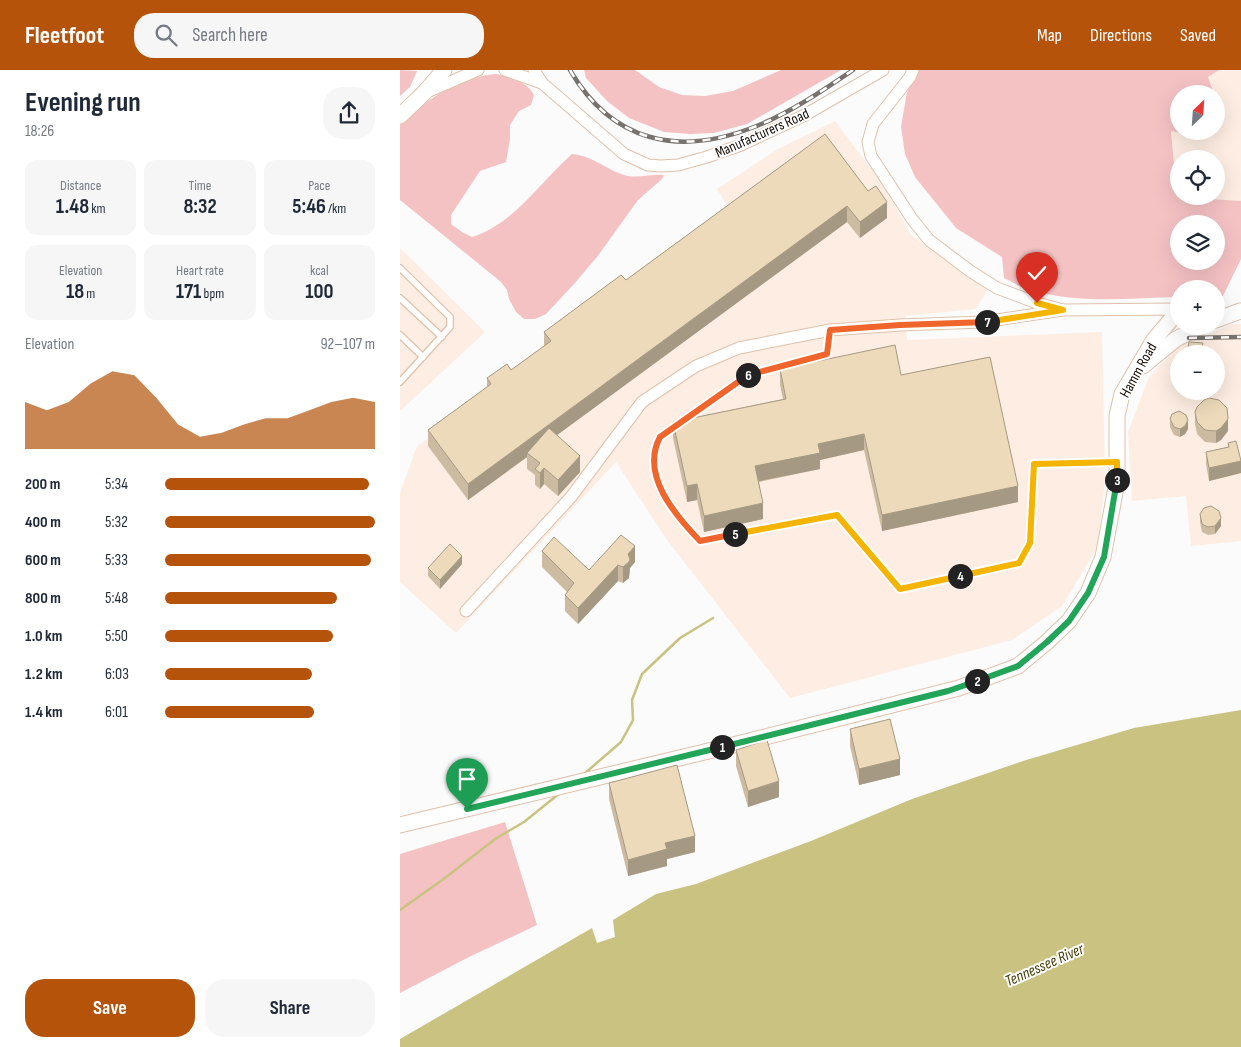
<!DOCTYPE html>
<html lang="en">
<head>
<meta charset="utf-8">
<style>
  :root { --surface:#fff; --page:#f6f6f7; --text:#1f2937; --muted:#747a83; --accent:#b45309 }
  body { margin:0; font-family:"Sofia Sans Condensed",sans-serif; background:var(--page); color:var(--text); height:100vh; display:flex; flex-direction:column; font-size:19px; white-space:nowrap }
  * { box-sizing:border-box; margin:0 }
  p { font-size:16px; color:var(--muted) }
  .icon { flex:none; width:28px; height:28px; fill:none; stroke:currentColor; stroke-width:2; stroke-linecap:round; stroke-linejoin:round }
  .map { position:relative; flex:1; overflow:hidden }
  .sheet { display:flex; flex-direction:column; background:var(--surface); width:400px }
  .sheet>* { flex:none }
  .needle { width:32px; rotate:25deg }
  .buttons { position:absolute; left:770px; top:15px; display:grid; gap:10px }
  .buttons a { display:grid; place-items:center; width:55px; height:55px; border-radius:50%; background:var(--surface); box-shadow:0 5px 20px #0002; font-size:25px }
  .pin { position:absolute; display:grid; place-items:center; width:42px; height:42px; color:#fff; margin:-51px -21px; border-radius:50% 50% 50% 0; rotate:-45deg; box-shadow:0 0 5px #0007 }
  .pin .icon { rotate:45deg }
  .km { position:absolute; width:25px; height:25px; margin:-12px; border-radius:50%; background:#222; color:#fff; font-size:14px; line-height:25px; text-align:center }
  .round { display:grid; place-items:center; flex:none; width:52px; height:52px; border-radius:20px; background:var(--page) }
  .summary { display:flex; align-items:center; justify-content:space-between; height:85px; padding:0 25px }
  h1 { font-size:28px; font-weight:700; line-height:38px }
  .stats { display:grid; grid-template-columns:repeat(3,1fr); gap:8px; height:85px; padding:5px 25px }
  .stats div { display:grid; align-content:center; border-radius:12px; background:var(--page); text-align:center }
  .stats b { font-size:21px; font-weight:700 }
  .stats small { font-size:14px; font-weight:400 }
  .stats p { font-size:14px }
  .chart { height:140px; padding:10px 25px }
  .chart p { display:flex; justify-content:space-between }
  .chart svg { width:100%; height:90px; margin-top:5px; fill:var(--accent); opacity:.7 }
  .cta { display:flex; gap:10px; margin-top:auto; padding:10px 25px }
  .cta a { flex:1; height:58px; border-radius:20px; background:var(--accent); color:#fff; font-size:20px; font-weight:700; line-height:58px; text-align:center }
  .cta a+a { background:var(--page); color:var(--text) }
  ul { padding:0 25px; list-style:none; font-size:16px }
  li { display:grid; grid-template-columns:80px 60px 1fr; align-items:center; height:38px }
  li i { height:12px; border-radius:6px; background:var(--accent) }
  header { display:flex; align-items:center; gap:30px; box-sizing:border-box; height:70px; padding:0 25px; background:var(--accent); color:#fff }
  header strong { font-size:24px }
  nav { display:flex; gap:28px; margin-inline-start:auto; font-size:18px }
  .search { width:350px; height:45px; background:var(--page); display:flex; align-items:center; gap:12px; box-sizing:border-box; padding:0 18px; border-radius:20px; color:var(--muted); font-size:19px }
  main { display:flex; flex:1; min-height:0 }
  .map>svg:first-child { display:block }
  .built { fill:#fdede2; fill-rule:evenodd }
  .green { fill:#f5c2c4; fill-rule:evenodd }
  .water { fill:#c9c280 }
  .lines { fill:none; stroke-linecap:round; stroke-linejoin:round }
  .stream { stroke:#c9c280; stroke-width:2.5 }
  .service-casing { stroke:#e0c1aa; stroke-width:8 }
  .minor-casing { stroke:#e0c1aa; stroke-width:13 }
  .secondary-casing { stroke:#e0c1aa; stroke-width:17 }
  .service { stroke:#fff; stroke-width:5.5 }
  .minor { stroke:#fff; stroke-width:11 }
  .secondary { stroke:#fff; stroke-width:15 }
  .rail-casing { stroke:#77726d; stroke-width:4.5 }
  .rail { stroke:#fff; stroke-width:2.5; stroke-dasharray:8; stroke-linecap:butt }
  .wall { fill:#ccbba1 }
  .shaded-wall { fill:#a69983 }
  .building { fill:#eddabb; stroke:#a69983 }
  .split-1-casing { stroke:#fff; stroke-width:10 }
  .split-2-casing { stroke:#fff; stroke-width:10 }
  .split-3-casing { stroke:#fff; stroke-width:10 }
  .split-4-casing { stroke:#fff; stroke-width:10 }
  .split-5-casing { stroke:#fff; stroke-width:10 }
  .split-6-casing { stroke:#fff; stroke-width:10 }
  .split-7-casing { stroke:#fff; stroke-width:10 }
  .split-8-casing { stroke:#fff; stroke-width:10 }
  .split-1 { stroke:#22a559; stroke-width:6 }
  .split-2 { stroke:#22a559; stroke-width:6 }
  .split-3 { stroke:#22a559; stroke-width:6 }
  .split-4 { stroke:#f5b400; stroke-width:6 }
  .split-5 { stroke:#f5b400; stroke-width:6 }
  .split-6 { stroke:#f0652b; stroke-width:6 }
  .split-7 { stroke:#f0652b; stroke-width:6 }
  .split-8 { stroke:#f5b400; stroke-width:6 }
  .labels { text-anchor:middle; stroke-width:4; stroke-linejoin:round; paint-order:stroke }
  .street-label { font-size:15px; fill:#170d05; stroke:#fff }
  .water-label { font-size:16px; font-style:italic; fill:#453f09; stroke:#fff }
</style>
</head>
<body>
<header>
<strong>Fleetfoot</strong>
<div class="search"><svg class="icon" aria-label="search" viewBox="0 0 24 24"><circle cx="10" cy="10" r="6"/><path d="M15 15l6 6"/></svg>Search here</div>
<nav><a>Map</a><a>Directions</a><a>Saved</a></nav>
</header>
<main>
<section class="sheet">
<div class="summary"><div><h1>Evening run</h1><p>18:26</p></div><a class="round"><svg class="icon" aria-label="share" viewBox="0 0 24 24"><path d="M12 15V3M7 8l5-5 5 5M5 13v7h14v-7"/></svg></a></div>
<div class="stats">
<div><p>Distance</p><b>1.48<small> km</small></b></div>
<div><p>Time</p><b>8:32</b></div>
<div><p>Pace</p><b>5:46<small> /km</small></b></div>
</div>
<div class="stats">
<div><p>Elevation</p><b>18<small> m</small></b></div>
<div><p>Heart rate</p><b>171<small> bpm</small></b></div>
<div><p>kcal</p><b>100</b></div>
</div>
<div class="chart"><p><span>Elevation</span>92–107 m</p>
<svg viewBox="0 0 160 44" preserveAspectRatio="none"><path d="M0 44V21L10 25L20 21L30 12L40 6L50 8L60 19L70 32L80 38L90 36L100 32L110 29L120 29L130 25L140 21L150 19L160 21V44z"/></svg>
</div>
<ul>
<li><b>200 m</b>5:34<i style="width:97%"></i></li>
<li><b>400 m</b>5:32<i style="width:100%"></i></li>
<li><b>600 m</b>5:33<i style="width:98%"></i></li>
<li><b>800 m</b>5:48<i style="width:82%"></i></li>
<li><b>1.0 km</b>5:50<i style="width:80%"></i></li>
<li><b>1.2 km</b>6:03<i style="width:70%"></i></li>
<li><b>1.4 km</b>6:01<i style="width:71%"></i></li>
</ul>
<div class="cta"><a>Save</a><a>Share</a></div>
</section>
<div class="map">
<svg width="841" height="977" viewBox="0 0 841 977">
  <rect width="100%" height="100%" fill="#fbfbfb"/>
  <g class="built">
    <path d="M819 0H841V131L777 128 771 61 806 69 810 61H816V47L819 40 816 31V24H814L808 6ZM779 89H816V126H779Z"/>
    <path d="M435 51 483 115 511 165 588 219 576 239 505 246 507 270 702 262 705 411 697 478 662 536 612 570 390 628 267 470 216 392 56 563 0 512V423L17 376 52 352 328 137 317 119 378 79Z"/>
    <path d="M0 178 85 262 0 341Z"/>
    <path d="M833 254H841V471L791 476 786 426 732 431 728 362 749 307 779 276ZM779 284H816V321H779Z"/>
  </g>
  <g class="green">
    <path d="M0 0 17 1 10 17 0 26Z"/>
    <path d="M184 0H235L259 17 282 25 305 26 333 21 381 0H441L347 54 314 63 290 64 264 62 229 48 207 31 186 8Z"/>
    <path d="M519 0H819L808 7 814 24H779V61H810L806 69 771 61 777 127 841 131V189L823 226H816V219H779V227C728 228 674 235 625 218 618 216 611 211 604 208L602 187 556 158 515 107 505 84 501 57 507 22ZM779 154H816V191H779Z"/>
    <path d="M96 4C111 8 127 11 134 25L131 35 119 41 110 55V69L106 92 80 101 51 145V154L62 162 72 167C114 154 140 112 172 84 193 86 205 99 224 105 236 109 251 104 264 105L262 109 238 130 197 187 174 214 146 244 135 249H124L116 242 109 229 107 220 101 212 0 130V55C25 30 59 7 96 4Z"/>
    <path d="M105 752 137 855 69 887 0 923V784Z"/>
  </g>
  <path class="water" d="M841 640V977H0V969L192 858 197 873 215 867 213 850 256 824 296 814 411 771 512 729 623 691 734 658Z"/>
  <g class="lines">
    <g class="stream">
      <path d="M184 704 221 672 233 650 232 630 242 604 280 568 313 548"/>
      <path d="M0 840 45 808 95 769 124 752 160 723"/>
    </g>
    <g class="service-casing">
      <g id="service">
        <path d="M0 198 50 247V257L0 312"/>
        <path d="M0 228 42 267"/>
        <path d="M430 260 427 284 349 304 260 367C240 406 275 444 300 471L437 445 500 519 619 493 630 473 634 394 717 392"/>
        <path d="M0 265 23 287"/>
      </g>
    </g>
    <g class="minor-casing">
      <g id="minor">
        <path d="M105 0 142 13 224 84 248 95 260 96 278 95 307 87 341 75 403 46 483 0"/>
        <path d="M134 0 142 13"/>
        <path d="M513 0 510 7 473 54 468 72 471 86 512 149 529 170 570 201 597 218 637 233 663 240 779 239"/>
        <path d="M27 22 78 0"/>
        <path d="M66 541 171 427 242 332 296 296 339 278 430 260 500 255 583 252 663 240"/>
      </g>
    </g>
    <g class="secondary-casing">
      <g id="secondary">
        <path d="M0 46 24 23 44 0"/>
        <path d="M816 250 840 241"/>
        <path d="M743 296 776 269 802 256"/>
        <path d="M0 755 321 678 559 618 618 596 647 572 669 551 688 523 703 487 717 412V346L722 324 753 271 779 240"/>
      </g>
    </g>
    <use href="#service" class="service"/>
    <use href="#minor" class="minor"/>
    <use href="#secondary" class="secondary"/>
    <g class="rail-casing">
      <g id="rail">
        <path d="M170 0C212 72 278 87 354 57 390 43 422 21 453 0"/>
        <path d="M789 268 841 267"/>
      </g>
    </g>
    <use href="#rail" class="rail"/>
  </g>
  <g class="wall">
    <path d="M425 64 487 148 460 168 447 152 157 365 180 402 158 426 144 414 140 419 135 415V405L127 399V387L68 430 28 376V360L87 317V308L111 300 144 276V262L226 210Z"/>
    <path d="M380 299 501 305 618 432 482 461 464 380 420 390V399L359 412 363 449 304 462 297 430 287 432 273 368V352L383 329 380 315Z"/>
    <path d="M795 342 828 361 821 370 816 373 805 372 797 364 795 354Z"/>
    <path d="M770 349 788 359 785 364 780 367 774 365 770 357Z"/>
    <path d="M828 373 841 403 809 411 806 394V382L828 377Z"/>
    <path d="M800 444 821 456 815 464 808 465 802 462 800 452Z"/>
    <path d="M142 481 189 500 235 492 230 498 229 508 223 513 218 511 178 554 165 541V525L167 522 142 497Z"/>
    <path d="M62 494 40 519 28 506V498Z"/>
    <path d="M450 659 500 705 459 715 450 676Z"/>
    <path d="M336 680 379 727 348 737 336 696Z"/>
    <path d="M209 713 295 782 267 789V796L228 806 209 729Z"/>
  </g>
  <g class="shaded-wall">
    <path d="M487 132V148L460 168V152Z"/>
    <path d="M447 136V152L130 385 127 383V387L68 430V414Z"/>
    <path d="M828 349V361L821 370 816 373V361Z"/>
    <path d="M788 350V359L785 364 780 367V359Z"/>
    <path d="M464 364V380L420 390V399L355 412V396L418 374Z"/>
    <path d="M180 386V402L158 426V410Z"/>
    <path d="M841 391V403L809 411V398Z"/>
    <path d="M144 398V414L140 419V403Z"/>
    <path d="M297 414V430L287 432V416Z"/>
    <path d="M618 416V432L482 461V445Z"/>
    <path d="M363 433V449L304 462V446Z"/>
    <path d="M821 448V456L815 464V456Z"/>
    <path d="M235 476V492L230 498 229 508 223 513V497L228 484Z"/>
    <path d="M62 486V494L40 519V510Z"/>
    <path d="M218 495V511L178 554V538Z"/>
    <path d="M500 689V705L459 715V699Z"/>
    <path d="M379 711V727L348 737V721Z"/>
    <path d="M295 766V782L267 789V796L228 806V790L265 773Z"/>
  </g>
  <g class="building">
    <path d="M425 64 468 121 476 116 487 132 460 152 447 136 68 414 28 360 91 314 87 308 107 294 111 300 151 271 144 262 221 205 226 210Z"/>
    <path d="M789 272 803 273 802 279H806L805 284H787Z"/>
    <path d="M495 275 501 305 590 287 618 416 482 445 464 364 418 374 420 383 355 396 363 433 304 446 297 414 287 416 273 352 386 329 380 299Z"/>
    <path d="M809 328 819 330 827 338 828 349 821 358 816 361 805 360 797 352 795 342 797 337 804 330Z"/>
    <path d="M779 341 786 345 788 350 785 356 780 359 774 357 770 349 772 344Z"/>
    <path d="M149 358 180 386 158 410 144 398 140 403 135 399 140 393 127 383Z"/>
    <path d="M836 371 841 391 809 398 806 382 829 377 828 373Z"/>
    <path d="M811 436 819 441 821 448 815 456 808 457 802 454 800 444 804 438Z"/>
    <path d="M221 465 235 476 228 484 230 489 229 492 223 497 218 495 178 538 165 525 174 513 142 481 154 467 189 500Z"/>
    <path d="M50 474 62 486 40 510 28 498Z"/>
    <path d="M490 649 500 689 459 699 450 659Z"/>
    <path d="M367 670 379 711 348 721 336 680Z"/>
    <path d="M277 695 295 766 265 773 267 779 228 790 209 713Z"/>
  </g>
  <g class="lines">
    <g class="split-1-casing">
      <path id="split-1" d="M67 739 322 677"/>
    </g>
    <g class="split-2-casing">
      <path id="split-2" d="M322 677 548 621 577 611"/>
    </g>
    <g class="split-3-casing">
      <path id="split-3" d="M577 611 618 596 647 572 669 551 688 523 704 487 717 410"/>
    </g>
    <g class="split-4-casing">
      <path id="split-4" d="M560 506 619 493 630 473 634 394 717 392V410"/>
    </g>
    <g class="split-5-casing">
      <path id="split-5" d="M335 464 437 445 500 519 560 506"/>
    </g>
    <g class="split-6-casing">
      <path id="split-6" d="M335 464 300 471C275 445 240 405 260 367L348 305"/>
    </g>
    <g class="split-7-casing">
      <path id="split-7" d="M348 305 427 284 430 260 500 255 587 252"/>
    </g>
    <g class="split-8-casing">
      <path id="split-8" d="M587 252 663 240 637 233"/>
    </g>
    <use href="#split-1" class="split-1"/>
    <use href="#split-2" class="split-2"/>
    <use href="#split-3" class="split-3"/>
    <use href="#split-4" class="split-4"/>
    <use href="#split-5" class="split-5"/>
    <use href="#split-6" class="split-6"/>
    <use href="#split-7" class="split-7"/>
    <use href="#split-8" class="split-8"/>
  </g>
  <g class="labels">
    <g class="street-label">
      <text transform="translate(362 63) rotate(-24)" y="5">Manufacturers Road</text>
      <text transform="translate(738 300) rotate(-61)" y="5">Hamm Road</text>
    </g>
    <g class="water-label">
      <text transform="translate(644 894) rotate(-24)" y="6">Tennessee River</text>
    </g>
  </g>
</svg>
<div class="buttons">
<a><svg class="needle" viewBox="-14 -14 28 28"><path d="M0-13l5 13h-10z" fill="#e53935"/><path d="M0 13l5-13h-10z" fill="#747a83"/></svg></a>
<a><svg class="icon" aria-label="locate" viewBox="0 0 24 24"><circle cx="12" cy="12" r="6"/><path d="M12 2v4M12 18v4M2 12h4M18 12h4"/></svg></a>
<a><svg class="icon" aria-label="layers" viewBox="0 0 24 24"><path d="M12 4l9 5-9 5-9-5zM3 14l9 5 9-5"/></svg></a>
<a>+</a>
<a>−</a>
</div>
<div class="pin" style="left:67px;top:739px;background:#1e9e55"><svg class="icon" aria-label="arrive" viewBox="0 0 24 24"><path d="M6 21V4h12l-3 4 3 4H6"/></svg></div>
<div class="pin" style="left:637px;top:233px;background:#d93025"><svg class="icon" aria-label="check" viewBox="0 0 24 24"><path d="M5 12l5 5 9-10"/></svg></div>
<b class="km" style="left:322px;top:677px">1</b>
<b class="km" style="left:577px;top:611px">2</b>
<b class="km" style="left:717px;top:410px">3</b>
<b class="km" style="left:560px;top:506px">4</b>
<b class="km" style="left:335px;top:464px">5</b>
<b class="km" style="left:348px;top:305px">6</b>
<b class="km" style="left:587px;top:252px">7</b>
</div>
</main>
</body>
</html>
